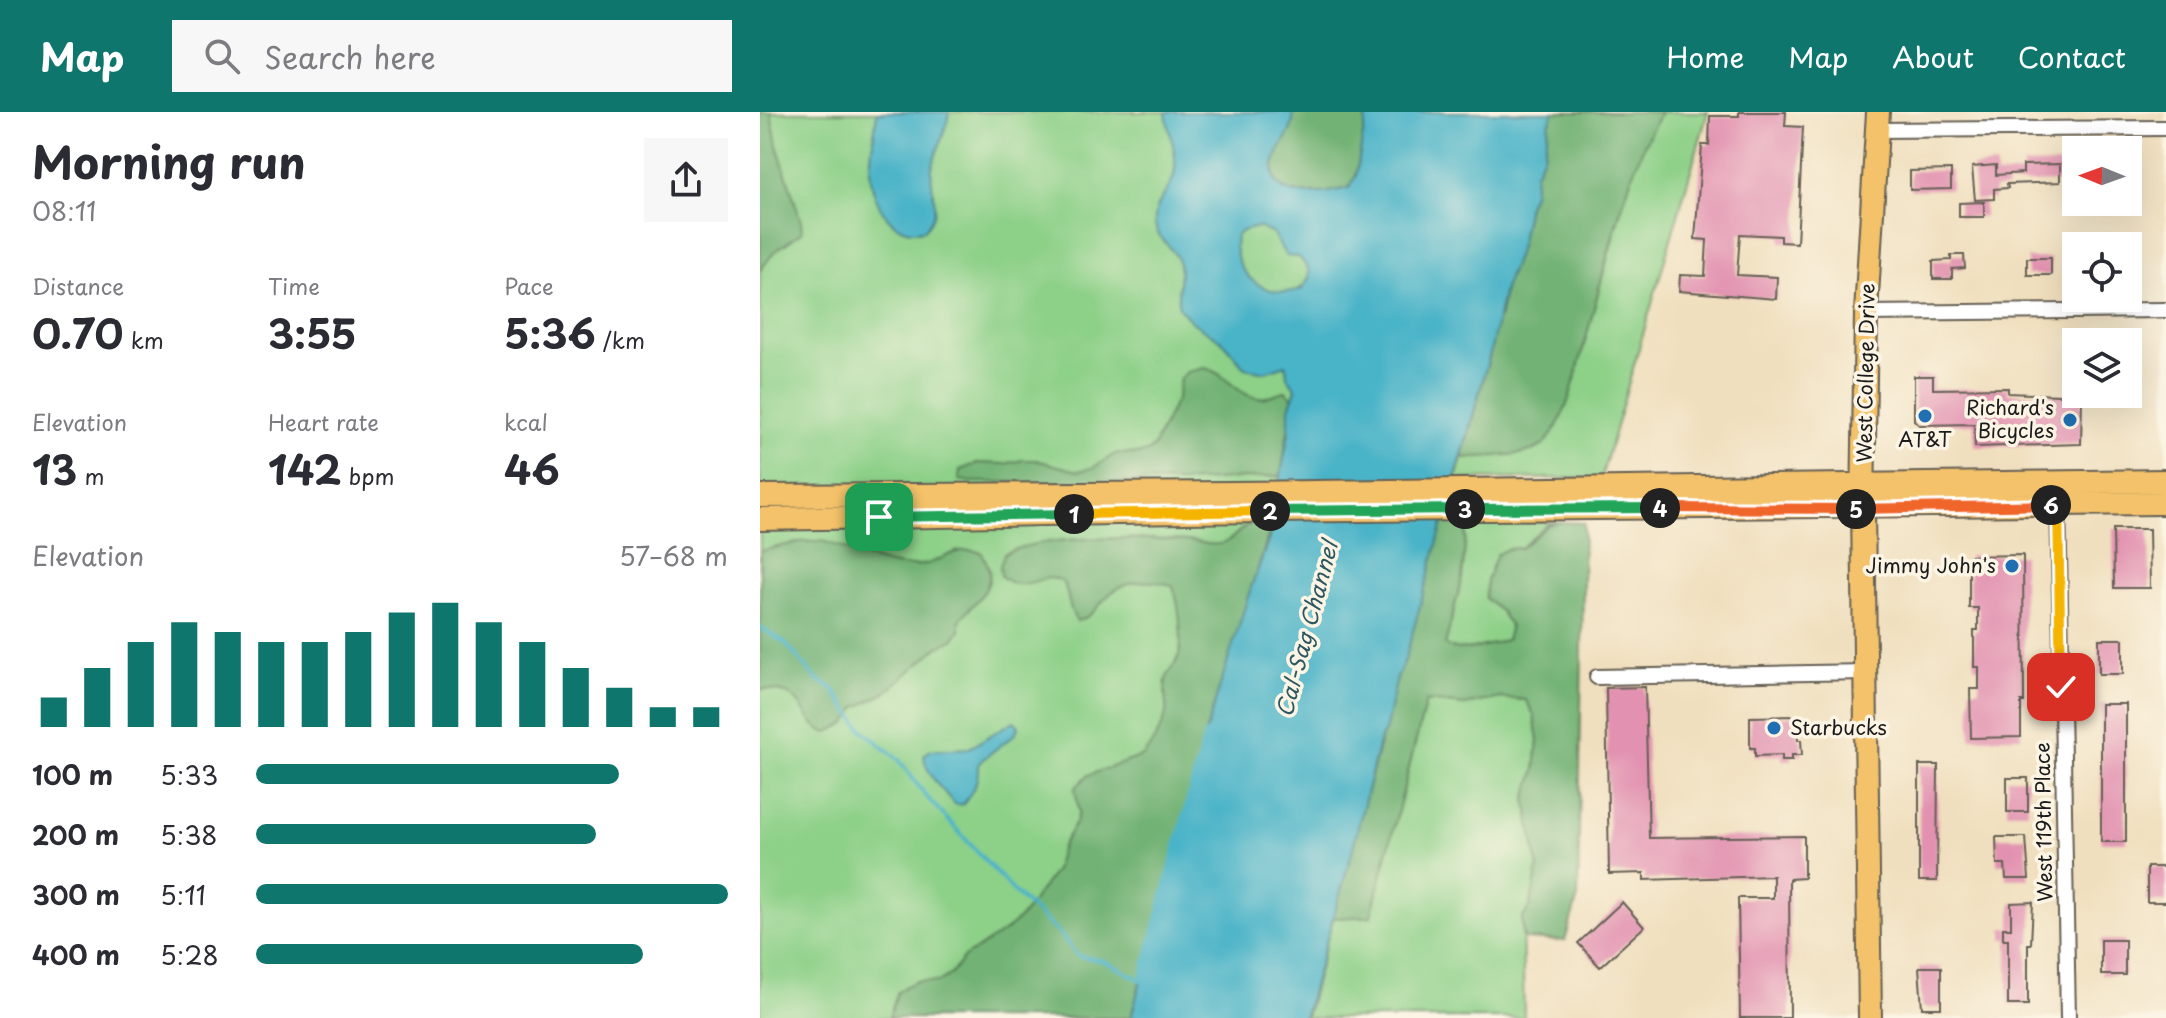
<!DOCTYPE html>
<html lang="en">
<head>
<meta charset="utf-8">
<style>
  :root { --surface:#fff; --page:#f7f7f7; --text:#2b2b33; --muted:#7c7c81; --accent:#0f766e }
  body { margin:0; font-family:"Playpen Sans",sans-serif; background:var(--page); color:var(--text); height:100vh; display:flex; flex-direction:column; font-size:30px; white-space:nowrap }
  * { box-sizing:border-box; margin:0 }
  p { font-size:26px; color:var(--muted) }
  .icon { flex:none; width:44px; height:44px; fill:none; stroke:currentColor; stroke-width:2; stroke-linecap:round; stroke-linejoin:round }
  .map { position:relative; flex:1; overflow:hidden }
  .drawer { display:flex; flex-direction:column; background:var(--surface); width:760px }
  .drawer>* { flex:none }
  .needle { width:52px; rotate:271deg }
  .controls { position:absolute; left:1302px; top:24px; display:grid; gap:16px }
  .controls a { display:grid; place-items:center; width:80px; height:80px; border-radius:0px; background:var(--surface); box-shadow:0 8px 32px #0002; font-size:40px }
  .pin { position:absolute; display:grid; place-items:center; width:68px; height:68px; color:#fff; margin:-34px; border-radius:16px; box-shadow:0 4px 12px #0006 }
  .km { position:absolute; width:40px; height:40px; margin:-20px; border-radius:50%; background:#222; color:#fff; font-size:22px; line-height:40px; text-align:center }
  .round { display:grid; place-items:center; flex:none; width:84px; height:84px; border-radius:0px; background:var(--page) }
  .summary { display:flex; align-items:center; justify-content:space-between; height:136px; padding:0 32px }
  h1 { font-size:44px; font-weight:700; line-height:60px }
  .figures { display:grid; grid-template-columns:repeat(3,1fr); gap:12px; height:136px; padding:8px 32px }
  .figures div { display:grid; align-content:center }
  .figures b { font-size:40px; font-weight:700 }
  .figures small { font-size:22px; font-weight:400 }
  .figures p { font-size:22px }
  .chart { height:224px; padding:16px 32px }
  .chart p { display:flex; justify-content:space-between }
  .chart svg { width:100%; height:144px; margin-top:8px; stroke:var(--accent); stroke-width:6 }
  ul { padding:0 32px; list-style:none; font-size:26px }
  li { display:grid; grid-template-columns:128px 96px 1fr; align-items:center; height:60px }
  li i { height:20px; border-radius:10px; background:var(--accent) }
  header { display:flex; align-items:center; gap:48px; box-sizing:border-box; height:112px; padding:0 40px; background:var(--accent); color:#fff }
  header strong { font-size:38px }
  nav { display:flex; gap:44px; margin-inline-start:auto; font-size:28px }
  .search { width:560px; height:72px; background:var(--page); display:flex; align-items:center; gap:20px; box-sizing:border-box; padding:0 28px; border-radius:0px; color:var(--muted); font-size:30px }
  main { display:flex; flex:1; min-height:0 }
  .map>svg:first-child { display:block }
  .green { fill:#8dd088; stroke:#547652; stroke-width:2 }
  .forest { fill:#72b274; stroke:#476748; stroke-width:2 }
  .water { fill:#4ab3c8; stroke:#336872; stroke-width:2; fill-rule:evenodd }
  .lines { fill:none; stroke-linecap:round; stroke-linejoin:round }
  .stream { stroke:#4ab3c8; stroke-width:4 }
  .building { fill:#e292b0 }
  .street-casing { stroke:#666055; stroke-width:18 }
  .primary-casing { stroke:#666055; stroke-width:26 }
  .street { stroke:#fff; stroke-width:14 }
  .primary { stroke:#f3c26a; stroke-width:22 }
  .split-1-casing { stroke:#fff; stroke-width:16 }
  .split-2-casing { stroke:#fff; stroke-width:16 }
  .split-3-casing { stroke:#fff; stroke-width:16 }
  .split-4-casing { stroke:#fff; stroke-width:16 }
  .split-5-casing { stroke:#fff; stroke-width:16 }
  .split-6-casing { stroke:#fff; stroke-width:16 }
  .split-7-casing { stroke:#fff; stroke-width:16 }
  .split-1 { stroke:#22a559; stroke-width:10 }
  .split-2 { stroke:#f5b400; stroke-width:10 }
  .split-3 { stroke:#22a559; stroke-width:10 }
  .split-4 { stroke:#22a559; stroke-width:10 }
  .split-5 { stroke:#f0652b; stroke-width:10 }
  .split-6 { stroke:#f0652b; stroke-width:10 }
  .split-7 { stroke:#f5b400; stroke-width:10 }
  .poi-dot { fill:#1f6fb2; stroke:#fcf5e5; stroke-width:3 }
  .labels { text-anchor:middle; stroke-width:7; stroke-linejoin:round; paint-order:stroke }
  .street-label { font-size:20px; fill:#1c1c1c; stroke:#fcf5e5 }
  .poi-label { font-size:20px; fill:#1c1c1c; stroke:#fcf5e5; text-anchor:end }
  .water-label { font-size:22px; font-style:italic; fill:#2e5861; stroke:#fcf5e5 }
</style>
</head>
<body>
<header>
<strong>Map</strong>
<div class="search"><svg class="icon" aria-label="search" viewBox="0 0 24 24"><circle cx="10" cy="10" r="6"/><path d="M15 15l6 6"/></svg>Search here</div>
<nav><a>Home</a><a>Map</a><a>About</a><a>Contact</a></nav>
</header>
<main>
<section class="drawer">
<div class="summary"><div><h1>Morning run</h1><p>08:11</p></div><a class="round"><svg class="icon" aria-label="share" viewBox="0 0 24 24"><path d="M12 15V3M7 8l5-5 5 5M5 13v7h14v-7"/></svg></a></div>
<div class="figures">
<div><p>Distance</p><b>0.70<small> km</small></b></div>
<div><p>Time</p><b>3:55</b></div>
<div><p>Pace</p><b>5:36<small> /km</small></b></div>
</div>
<div class="figures">
<div><p>Elevation</p><b>13<small> m</small></b></div>
<div><p>Heart rate</p><b>142<small> bpm</small></b></div>
<div><p>kcal</p><b>46</b></div>
</div>
<div class="chart"><p><span>Elevation</span>57–68 m</p>
<svg viewBox="0 0 160 44" preserveAspectRatio="none"><path d="M5 44V35M15 44V26M25 44V18M35 44V12M45 44V15M55 44V18M65 44V18M75 44V15M85 44V9M95 44V6M105 44V12M115 44V18M125 44V26M135 44V32M145 44V38M155 44V38"/></svg>
</div>
<ul>
<li><b>100 m</b>5:33<i style="width:77%"></i></li>
<li><b>200 m</b>5:38<i style="width:72%"></i></li>
<li><b>300 m</b>5:11<i style="width:100%"></i></li>
<li><b>400 m</b>5:28<i style="width:82%"></i></li>
</ul>
</section>
<div class="map">
<svg width="1406" height="906" viewBox="0 0 1406 906">
  <rect width="100%" height="100%" fill="#fcf5e5"/>
  <filter id="ink" filterUnits="userSpaceOnUse"><feTurbulence type="fractalNoise" baseFrequency=".0125" numOctaves="2"/><feDisplacementMap in="SourceGraphic" scale="16" xChannelSelector="R" yChannelSelector="G"/><feConvolveMatrix kernelMatrix="1 2 1 2 8 2 1 2 1" color-interpolation-filters="sRGB"/></filter>
  <filter id="wash" filterUnits="userSpaceOnUse"><feTurbulence type="fractalNoise" baseFrequency=".006" numOctaves="4" result="noise"/><feDisplacementMap in="SourceGraphic" scale="32" xChannelSelector="R" yChannelSelector="G"/><feGaussianBlur stdDeviation="1.8" result="paint"/><feColorMatrix in="noise" values="0 0 0 0 0 0 0 0 0 0 0 0 0 0 0 0 0 1.4 0 .05"/><feComposite in="paint" operator="in"/></filter>
  <g filter="url(#wash)">
    <rect width="100%" height="100%" fill="#f0dfbe"/>
    <g class="green">
      <path d="M0 0H607L539 144 549 158C549 172 542 177 530 181L518 254 527 253V265L536 277 509 427 445 622 371 906H0Z"/>
      <path d="M901 0H948L841 366 696 367 702 346 765 341 797 314 811 278 859 105 881 35Z"/>
      <path d="M800 410 787 413 761 436 747 437 741 500 750 514 746 529C728 533 701 543 685 533L702 466 707 411Z"/>
      <path d="M741 586 766 588 774 603 778 628 775 659 766 687 778 756 770 795 762 807 764 906H546L573 806 611 804 666 589 704 593Z"/>
    </g>
    <g class="forest">
      <path d="M0 0H11L17 33 41 109 42 120 14 140 0 159Z"/>
      <path d="M533 0H607L596 64 589 76C565 82 500 93 516 45 522 27 535 20 533 0Z"/>
      <path d="M794 0H901C863 67 848 145 828 219 818 252 809 307 784 332 770 346 722 344 702 346L730 242 735 209 740 205 744 177 760 134 768 93 773 82 775 61 784 42 789 12Z"/>
      <path d="M445 256C466 260 478 286 501 286 510 285 517 280 526 279L533 286 521 364 422 370H211L199 368 200 358 218 351 244 352 263 348H276L318 359 332 356 357 341 378 342 387 340 393 335 417 286 420 267 427 260Z"/>
      <path d="M800 410 824 411 818 785 805 829 764 827 762 807 770 795 778 756 766 687 775 659 778 628 774 603 766 588 741 586 704 593 666 589 611 804 573 806 619 635 620 626 682 411H707L702 466 685 533C701 543 729 533 746 528L750 514 741 500 725 486 727 468 737 442 747 437 761 436 788 413Z"/>
      <path d="M489 412 511 415 445 622 371 906H129L137 881 146 874 157 869 178 870 191 862 204 845 245 819 262 804 295 758 302 734 316 710 319 700 315 676 328 663 383 644C392 631 404 616 406 600 407 589 403 579 406 568 408 559 415 555 418 546 424 532 419 487 412 473 392 468 368 467 351 481 339 491 334 505 317 509 307 498 309 474 301 469 282 458 264 485 241 464L240 454 244 442C283 421 383 426 428 429 439 429 448 434 459 432 473 430 477 418 489 412Z"/>
      <path d="M62 429C92 437 129 459 161 453 189 448 189 434 221 440 243 473 218 484 200 508V518L193 528 178 535 125 581 96 596 86 612 66 621C45 611 47 595 31 584 23 578 10 578 0 577V439L39 430Z"/>
    </g>
    <g class="water">
      <path d="M117 0H189C187 20 176 37 172 56 168 81 185 95 164 118 129 126 110 85 110 56 111 37 115 19 117 0Z"/>
      <path d="M406 0H533C535 20 522 27 516 46 500 93 565 82 589 76L596 64 607 0H794L789 12 784 42 775 61 773 82 768 93 760 134 744 177 730 242 645 548 637 565 625 620 620 626 591 744 544 906H371L445 622 490 478 509 427 529 320V296L536 277 527 265 526 253 505 260 485 256 463 230 432 210 419 196C415 179 424 161 417 146 410 131 395 126 395 109 394 90 410 80 414 63 419 42 408 20 406 0ZM498 115 513 122 526 144 539 145 549 158V166L542 177C507 189 470 162 476 124L482 119Z"/>
      <path d="M254 609 259 614 255 622 222 648 218 653C219 671 213 677 204 692L196 693C183 679 165 662 164 643L171 638 209 636Z"/>
    </g>
    <g class="lines">
      <path class="stream" d="M0 515 25 531 57 568 71 575 103 618 139 648 165 683 256 782 298 820 318 844 344 849 381 868 445 622"/>
    </g>
    <g id="blocks">
      <g class="building">
        <path d="M979 0H1026L1025 14 1043 15 1037 131 1021 130V124L980 122 977 163 1017 165 1016 187 919 179 920 163 945 164 947 128 935 127 942 33H949L950 4H979Z"/>
        <path d="M1300 52V70L1247 72 1248 76 1234 77V87L1215 88 1212 55 1236 53V63L1263 61V53Z"/>
        <path d="M1191 58V77L1150 78V59Z"/>
        <path d="M1224 90V105H1199V91Z"/>
        <path d="M1191 143H1204L1205 156 1192 157V167H1173V149L1191 148Z"/>
        <rect x="1267" y="146" width="24" height="17"/>
        <path d="M1154 264H1173V277L1248 276V281L1322 284 1321 332 1215 335 1214 312 1159 313 1154 308Z"/>
        <path d="M1353 417H1389L1390 476H1354Z"/>
        <path d="M1263 443 1264 590H1261V625L1211 626 1210 577H1219V555H1214V518H1218V496H1209V444Z"/>
        <rect x="1339" y="527" width="24" height="35"/>
        <path d="M885 575 889 726 1044 724V766L1029 767 1030 906H980L978 786H1013V764L884 768V761L849 762 846 576Z"/>
        <rect x="1341" y="592" width="25" height="138"/>
        <path d="M1037 604 1038 628H1041L1042 643H1032V648H1022V643L995 644V636H990V605Z"/>
        <path d="M1159 653H1178L1177 769H1159Z"/>
        <rect x="1247" y="666" width="21" height="34"/>
        <path d="M1236 725H1266L1269 767H1246L1245 752H1237Z"/>
        <rect x="1387" y="755" width="19" height="35"/>
        <path d="M862 790 884 815 840 855 818 831Z"/>
        <path d="M1273 790 1271 832H1268V893H1248V827H1243V816H1251V791Z"/>
        <rect x="1341" y="828" width="24" height="35"/>
        <path d="M1159 855H1181V896H1162Z"/>
      </g>
    </g>
  </g>
  <g filter="url(#ink)">
    <use href="#blocks" fill-opacity="0" stroke="#666055" stroke-width="2"/>
    <g class="lines">
      <g class="street-casing">
        <g id="street">
          <path d="M1116 18 1406 16"/>
          <path d="M1106 201 1406 198"/>
          <path d="M1298 386 1308 906"/>
          <path d="M837 565 1106 560"/>
        </g>
      </g>
      <g class="primary-casing">
        <g id="primary">
          <path d="M0 384 474 381 1406 369"/>
          <path d="M0 407C243 403 485 398 728 397 954 396 1180 395 1406 391"/>
          <path d="M1110 906 1103 397 1106 201 1118 0"/>
        </g>
      </g>
      <use href="#street" class="street"/>
      <use href="#primary" class="primary"/>
    </g>
  </g>
  <g class="lines" filter="url(#ink)">
    <g class="split-1-casing">
      <path id="split-1" d="M119 405 314 402"/>
    </g>
    <g class="split-2-casing">
      <path id="split-2" d="M314 402 510 399"/>
    </g>
    <g class="split-3-casing">
      <path id="split-3" d="M510 399 705 397"/>
    </g>
    <g class="split-4-casing">
      <path id="split-4" d="M705 397 900 396"/>
    </g>
    <g class="split-5-casing">
      <path id="split-5" d="M900 396 1096 397"/>
    </g>
    <g class="split-6-casing">
      <path id="split-6" d="M1096 397 1291 393"/>
    </g>
    <g class="split-7-casing">
      <path id="split-7" d="M1291 393H1298L1301 575"/>
    </g>
    <use href="#split-1" class="split-1"/>
    <use href="#split-2" class="split-2"/>
    <use href="#split-3" class="split-3"/>
    <use href="#split-4" class="split-4"/>
    <use href="#split-5" class="split-5"/>
    <use href="#split-6" class="split-6"/>
    <use href="#split-7" class="split-7"/>
  </g>
  <g class="poi-dot">
    <circle cx="1165" cy="304" r="8"/>
    <circle cx="1310" cy="308" r="8"/>
    <circle cx="1252" cy="454" r="8"/>
    <circle cx="1014" cy="616" r="8"/>
  </g>
  <g class="labels">
    <g class="street-label">
      <text transform="translate(1106 261) rotate(-89)" y="7">West College Drive</text>
      <text transform="translate(1284 710) rotate(-91)" y="7">West 119th Place</text>
    </g>
    <g class="poi-label">
      <text x="1294" y="303">Richard's<tspan x="1294" dy="23">Bicycles</tspan></text>
      <text x="1165" y="335" text-anchor="middle">AT&amp;T</text>
      <text x="1236" y="461">Jimmy John's</text>
      <text x="1030" y="623" text-anchor="start">Starbucks</text>
    </g>
    <g class="water-label">
      <text transform="translate(547 517) rotate(-75)" y="8">Cal-Sag Channel</text>
    </g>
  </g>
</svg>
<div class="controls">
<a><svg class="needle" viewBox="-14 -14 28 28"><path d="M0-13l5 13h-10z" fill="#e53935"/><path d="M0 13l5-13h-10z" fill="#7c7c81"/></svg></a>
<a><svg class="icon" aria-label="locate" viewBox="0 0 24 24"><circle cx="12" cy="12" r="6"/><path d="M12 2v4M12 18v4M2 12h4M18 12h4"/></svg></a>
<a><svg class="icon" aria-label="layers" viewBox="0 0 24 24"><path d="M12 4l9 5-9 5-9-5zM3 14l9 5 9-5"/></svg></a>
</div>
<div class="pin" style="left:119px;top:405px;background:#1e9e55"><svg class="icon" aria-label="arrive" viewBox="0 0 24 24"><path d="M6 21V4h12l-3 4 3 4H6"/></svg></div>
<div class="pin" style="left:1301px;top:575px;background:#d93025"><svg class="icon" aria-label="check" viewBox="0 0 24 24"><path d="M5 12l5 5 9-10"/></svg></div>
<b class="km" style="left:314px;top:402px">1</b>
<b class="km" style="left:510px;top:399px">2</b>
<b class="km" style="left:705px;top:397px">3</b>
<b class="km" style="left:900px;top:396px">4</b>
<b class="km" style="left:1096px;top:397px">5</b>
<b class="km" style="left:1291px;top:393px">6</b>
</div>
</main>
</body>
</html>
